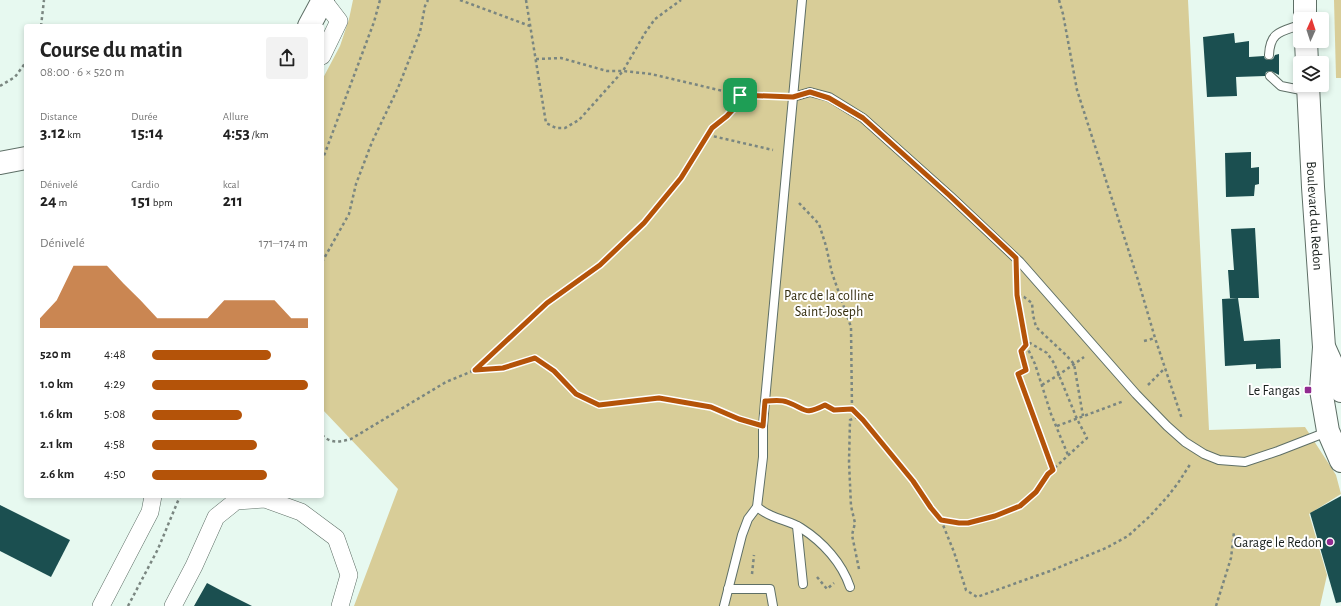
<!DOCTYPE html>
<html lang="fr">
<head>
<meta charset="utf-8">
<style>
  :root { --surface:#fff; --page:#f2f2f2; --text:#222; --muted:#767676; --accent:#b45309 }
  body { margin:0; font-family:"Alegreya Sans",sans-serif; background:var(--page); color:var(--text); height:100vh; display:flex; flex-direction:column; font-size:15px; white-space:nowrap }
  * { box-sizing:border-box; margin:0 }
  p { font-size:13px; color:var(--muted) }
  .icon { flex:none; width:22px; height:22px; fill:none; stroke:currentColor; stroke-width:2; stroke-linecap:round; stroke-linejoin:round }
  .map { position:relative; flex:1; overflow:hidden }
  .sheet { position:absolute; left:24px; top:24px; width:300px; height:474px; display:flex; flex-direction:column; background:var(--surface); border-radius:4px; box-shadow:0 2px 6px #0003 }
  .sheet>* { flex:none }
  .needle { width:26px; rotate:3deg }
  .buttons { position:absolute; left:1293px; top:12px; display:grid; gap:8px }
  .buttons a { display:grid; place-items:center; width:36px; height:36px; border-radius:4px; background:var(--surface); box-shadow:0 2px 6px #0003; font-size:20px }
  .pin { position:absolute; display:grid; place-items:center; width:34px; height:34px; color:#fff; margin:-17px; border-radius:8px; box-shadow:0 2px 6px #0006 }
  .round { display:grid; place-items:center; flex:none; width:42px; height:42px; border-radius:4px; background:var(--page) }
  .summary { display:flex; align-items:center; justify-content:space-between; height:68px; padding:0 16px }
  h1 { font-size:22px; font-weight:600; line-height:30px }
  .stats { display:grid; grid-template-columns:repeat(3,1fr); gap:6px; height:68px; padding:4px 16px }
  .stats div { display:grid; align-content:center }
  .stats b { font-size:17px; font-weight:600 }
  .stats small { font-size:11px; font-weight:400 }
  .stats p { font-size:11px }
  .chart { height:112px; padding:8px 16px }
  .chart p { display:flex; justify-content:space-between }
  .chart svg { width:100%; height:72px; margin-top:4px; fill:var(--accent); opacity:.7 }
  ul { padding:0 16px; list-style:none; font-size:13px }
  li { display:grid; grid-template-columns:64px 48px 1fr; align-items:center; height:30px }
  li i { height:10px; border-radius:5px; background:var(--accent) }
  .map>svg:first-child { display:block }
  .green { fill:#d8cd98 }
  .building { fill:#1b4f50 }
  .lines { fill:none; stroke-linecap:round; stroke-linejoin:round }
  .lane-casing { stroke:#5e6f66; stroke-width:10 }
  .street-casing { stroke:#5e6f66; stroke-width:18 }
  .secondary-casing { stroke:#5e6f66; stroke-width:24 }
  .path { stroke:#7a8680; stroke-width:2.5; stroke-dasharray:3 3; stroke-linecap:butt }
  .lane { stroke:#fff; stroke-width:8 }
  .street { stroke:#fff; stroke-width:17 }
  .secondary { stroke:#fff; stroke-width:22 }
  .route-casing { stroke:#fff; stroke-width:8 }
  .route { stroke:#b45309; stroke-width:5 }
  .poi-dot { fill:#912b90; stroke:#fff; stroke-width:1.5 }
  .labels { text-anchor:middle; stroke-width:4; stroke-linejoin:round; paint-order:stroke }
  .street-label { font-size:14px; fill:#1a211e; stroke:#fff }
  .park-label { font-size:14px; fill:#362f10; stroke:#fff }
  .poi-label { font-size:14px; fill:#1a211e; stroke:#fff; text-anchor:end }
</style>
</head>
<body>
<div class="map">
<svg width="1341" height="606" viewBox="0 0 1341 606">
  <rect width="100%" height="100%" fill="#e7f9f0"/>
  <g class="green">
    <path d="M353 0H1188L1209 430 1305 427 1336 475 1341 494 1309 514 1327 575 1320 606H354L398 489 322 409V80L340 46 349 19Z"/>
    <path d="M1334 0H1341V78H1336Z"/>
  </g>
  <g class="building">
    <path d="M1234 33 1235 43 1249 41V57L1264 56 1265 59 1269 60 1273 59 1275 55 1279 54V75L1271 71 1266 72 1265 76 1236 77 1237 96 1207 97 1203 37Z"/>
    <path d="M1251 152V168L1259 167V184L1255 185 1254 196 1226 197 1225 153Z"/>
    <path d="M1255 228 1259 298H1230L1228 270H1234L1231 229Z"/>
    <path d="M1238 298 1244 341 1280 339 1281 368 1256 369V364L1225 366 1222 299Z"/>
    <path d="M1341 496V602L1336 603 1310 513Z"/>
    <path d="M0 505 70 540 51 577 0 551Z"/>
    <path d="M207 583 222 591 252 606H194Z"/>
  </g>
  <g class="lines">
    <g class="lane-casing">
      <g id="lane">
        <path d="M1269 55C1270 32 1280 32 1300 25"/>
        <path d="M1270 76 1281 86 1306 91"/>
        <path d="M793 97 810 92 829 97 863 118 950 196 1020 262 1136 394 1167 426 1185 442 1204 454 1219 460 1245 462 1278 451 1327 432"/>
        <path d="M757 507C761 510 765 513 770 515 780 520 792 522 801 528 823 542 842 563 850 587"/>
        <path d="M797 526 803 584"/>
        <path d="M728 589H770L773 606"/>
        <path d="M724 606 742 535 748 519 757 507 763 457V426L765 401 802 0"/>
      </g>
    </g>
    <g class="street-casing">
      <g id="street">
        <path d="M322 56 339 21 323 0"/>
        <path d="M101 606 150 512 153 496"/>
        <path d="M173 606 194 566 216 517 236 501 265 499 301 512 336 538 349 575 340 606"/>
      </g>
    </g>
    <g class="secondary-casing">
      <g id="secondary">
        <path d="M1305 0V19"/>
        <path d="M309 26 323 0"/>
        <path d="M1306 41 1307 63"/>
        <path id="s1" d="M1308 85 1313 187 1324 347 1321 390 1328 431 1341 461"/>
        <path d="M0 163 26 158"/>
        <path d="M1325 349 1334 369 1341 391"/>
      </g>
    </g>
    <g class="path">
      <path d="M460 0 530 26"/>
      <path d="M526 0 546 123 556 128H565L579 120 623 71 645 33 655 19 681 0"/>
      <path d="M1059 0 1063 14 1077 90 1138 280 1155 338 1182 419"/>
      <path d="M41 26 44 0"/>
      <path d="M536 59 561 58 607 71H623L651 74 740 95 778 96"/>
      <path d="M0 86 15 77 26 62"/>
      <path d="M708 135 773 150"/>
      <path d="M322 161 374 22 380 0"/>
      <path d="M799 203 819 224 826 246 832 273 851 327 852 409"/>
      <path d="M322 262 349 214 356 184 372 142 398 88 420 32 425 6 428 0"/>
      <path d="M1016 280 1017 295 1026 345 1035 364 1051 414 1068 455"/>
      <path d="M1018 295 1024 297 1032 303 1033 315 1036 327 1066 355 1074 364 1083 416"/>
      <path d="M1144 341 1155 338"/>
      <path d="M475 370 547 303 600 265 644 223 681 178 712 128 727 116 736 106 740 95"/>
      <path d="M1042 385 1060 374 1084 357"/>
      <path d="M1148 385 1165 368"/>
      <path d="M779 401C802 403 799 418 825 405L834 409H852L860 417"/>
      <path d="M1057 426 1124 401"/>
      <path d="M322 435C331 444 340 442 351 439L446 382 475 370 503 368 535 358 555 371 576 393 599 405 659 398 711 407 749 422"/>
      <path d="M941 520 954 552 966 590 977 597 1050 571 1106 548 1128 536 1150 516 1168 496 1178 483 1191 463"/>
      <path d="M859 569 852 535 855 523 851 506 849 462 850 420 857 417 863 420 913 481 931 508 941 520 959 523H968L995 516 1020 506 1036 492 1048 474 1087 438 1077 419 1054 363 1047 353 1030 343 1026 345 1021 351 1026 370 1018 374 1053 469"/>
      <path d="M752 574 754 555"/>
      <path d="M817 577 827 589 834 583"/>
      <path d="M128 606 158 549 180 496"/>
      <path d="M1216 606 1231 558 1234 532"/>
    </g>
    <use href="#lane" class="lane"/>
    <use href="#street" class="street"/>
    <use href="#secondary" class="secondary"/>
  </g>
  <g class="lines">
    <g class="route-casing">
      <path id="route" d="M810 92 829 98 863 118 950 196 1016 258 1017 295 1026 345 1021 351 1026 370 1018 374 1053 470 1048 474 1036 492 1020 506 995 516 968 523H959L941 520 931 508 913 481 863 420 852 409 834 410 825 405C803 416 807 409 787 402 780 399 772 401 765 401L763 426 739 419 711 407 659 398 599 405 576 394 554 371 535 358 503 368 475 370 547 303 600 265 644 223 681 178 712 128 727 116 736 106 740 95 793 97Z"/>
    </g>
    <use href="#route" class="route"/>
  </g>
  <g class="poi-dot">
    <rect x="1304" y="386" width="8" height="8" rx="2"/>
    <circle cx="1330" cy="542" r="4"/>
  </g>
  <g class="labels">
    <g class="street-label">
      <text dy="5" stroke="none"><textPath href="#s1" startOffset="131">Boulevard du Redon</textPath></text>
    </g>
    <g class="park-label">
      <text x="829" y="300">Parc de la colline<tspan x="829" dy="16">Saint-Joseph</tspan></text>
    </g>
    <g class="poi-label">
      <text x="1300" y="395">Le Fangas</text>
      <text x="1322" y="547">Garage le Redon</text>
    </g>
  </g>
</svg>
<div class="buttons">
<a><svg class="needle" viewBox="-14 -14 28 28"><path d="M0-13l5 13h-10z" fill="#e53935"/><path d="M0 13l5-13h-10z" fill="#767676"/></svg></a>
<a><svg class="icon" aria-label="layers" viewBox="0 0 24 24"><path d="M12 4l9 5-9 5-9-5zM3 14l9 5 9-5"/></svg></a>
</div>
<div class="pin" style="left:740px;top:95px;background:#1e9e55"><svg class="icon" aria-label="arrive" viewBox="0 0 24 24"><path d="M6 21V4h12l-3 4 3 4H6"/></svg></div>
<section class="sheet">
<div class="summary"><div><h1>Course du matin</h1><p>08:00 · 6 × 520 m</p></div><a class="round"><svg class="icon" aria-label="share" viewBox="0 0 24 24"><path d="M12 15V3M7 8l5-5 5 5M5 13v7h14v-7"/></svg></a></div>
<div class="stats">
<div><p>Distance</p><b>3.12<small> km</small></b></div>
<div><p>Durée</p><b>15:14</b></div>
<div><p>Allure</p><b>4:53<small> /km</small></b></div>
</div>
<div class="stats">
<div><p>Dénivelé</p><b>24<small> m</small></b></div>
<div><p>Cardio</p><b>151<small> bpm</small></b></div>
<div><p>kcal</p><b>211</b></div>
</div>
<div class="chart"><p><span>Dénivelé</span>171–174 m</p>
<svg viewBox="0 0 160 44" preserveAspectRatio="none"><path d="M0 44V38L10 27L20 6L30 6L40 6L50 17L60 27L70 38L80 38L90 38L100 38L110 27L120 27L130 27L140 27L150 38L160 38V44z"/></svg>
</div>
<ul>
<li><b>520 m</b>4:48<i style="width:76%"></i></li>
<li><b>1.0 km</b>4:29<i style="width:100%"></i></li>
<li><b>1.6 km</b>5:08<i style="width:58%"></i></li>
<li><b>2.1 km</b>4:58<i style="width:67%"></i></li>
<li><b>2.6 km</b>4:50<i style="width:74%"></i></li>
</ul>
</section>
</div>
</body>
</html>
